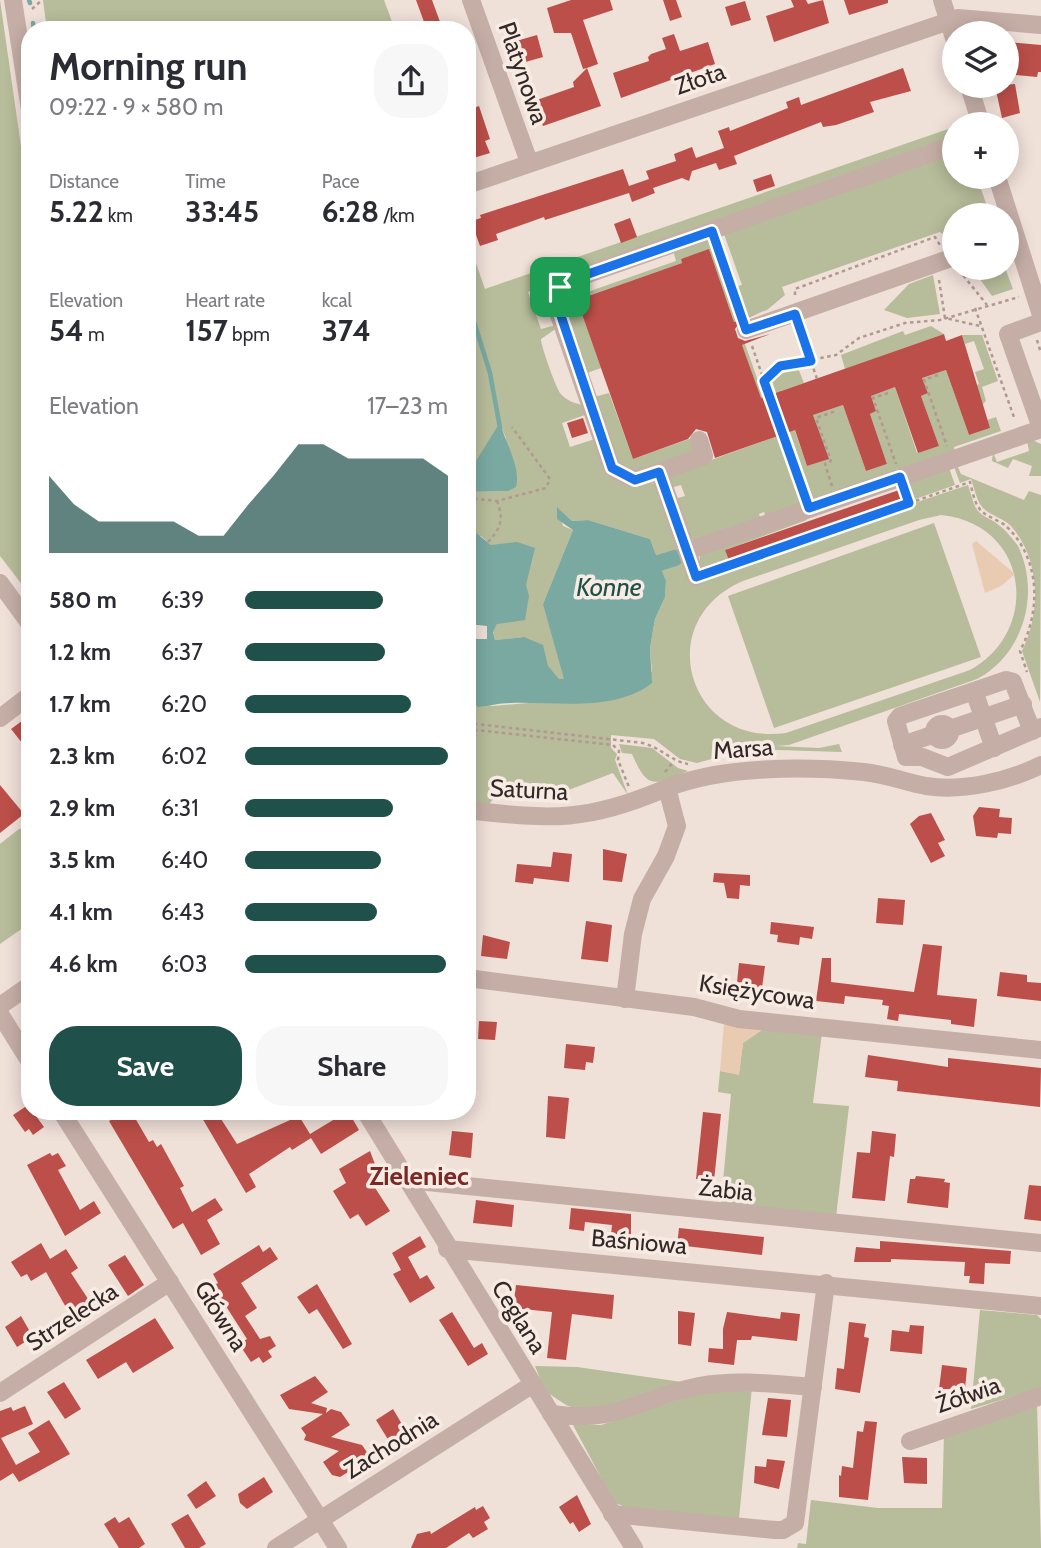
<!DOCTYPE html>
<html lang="en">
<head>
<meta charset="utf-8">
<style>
  :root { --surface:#fff; --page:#f7f7f7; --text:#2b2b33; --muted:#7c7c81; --accent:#1f504a }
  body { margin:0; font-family:Cabin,sans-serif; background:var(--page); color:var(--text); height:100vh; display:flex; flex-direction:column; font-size:26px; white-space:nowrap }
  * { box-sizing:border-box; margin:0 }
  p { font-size:23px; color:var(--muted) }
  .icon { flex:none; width:38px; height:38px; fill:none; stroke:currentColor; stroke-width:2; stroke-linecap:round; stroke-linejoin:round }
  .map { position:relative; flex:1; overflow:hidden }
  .drawer { position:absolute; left:21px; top:21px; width:455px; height:1099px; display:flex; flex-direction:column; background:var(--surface); border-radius:28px; box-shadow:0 4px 18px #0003 }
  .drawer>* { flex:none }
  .buttons { position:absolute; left:942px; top:21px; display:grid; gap:14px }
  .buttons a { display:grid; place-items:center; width:77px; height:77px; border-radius:50%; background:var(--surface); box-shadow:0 4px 18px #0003; font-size:35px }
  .pin { position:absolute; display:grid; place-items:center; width:60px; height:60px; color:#fff; margin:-30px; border-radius:14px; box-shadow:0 4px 10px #0006 }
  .round { display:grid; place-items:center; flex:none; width:74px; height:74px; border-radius:28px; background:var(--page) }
  .summary { display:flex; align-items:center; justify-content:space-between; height:119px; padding:0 28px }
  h1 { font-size:38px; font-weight:700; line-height:52px }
  .metrics { display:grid; grid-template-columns:repeat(3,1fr); gap:10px; height:119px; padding:7px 28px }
  .metrics div { display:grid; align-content:center }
  .metrics b { font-size:30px; font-weight:700 }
  .metrics small { font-size:19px; font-weight:400 }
  .metrics p { font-size:19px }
  .chart { height:196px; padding:14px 28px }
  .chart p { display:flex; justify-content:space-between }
  .chart svg { width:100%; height:126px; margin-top:7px; fill:var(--accent); opacity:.7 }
  .primary-button { display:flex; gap:14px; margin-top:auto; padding:14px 28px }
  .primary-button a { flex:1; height:80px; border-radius:28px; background:var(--accent); color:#fff; font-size:28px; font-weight:700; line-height:80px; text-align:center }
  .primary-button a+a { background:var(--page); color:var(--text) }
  ul { padding:0 28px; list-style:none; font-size:23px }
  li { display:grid; grid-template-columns:112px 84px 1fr; align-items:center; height:52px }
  li i { height:18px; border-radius:9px; background:var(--accent) }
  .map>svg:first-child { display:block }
  .green { fill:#b7bc9a; fill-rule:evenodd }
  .sand { fill:#e8cbb1 }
  .water { fill:#7aa9a2 }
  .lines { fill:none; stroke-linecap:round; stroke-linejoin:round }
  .stream { stroke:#7aa9a2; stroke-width:4.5 }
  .canal { stroke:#7aa9a2; stroke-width:16 }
  .building { fill:#bc4f49 }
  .path { stroke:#b19890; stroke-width:2.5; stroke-dasharray:3.5 3.5; stroke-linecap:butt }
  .minor { stroke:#c5aea6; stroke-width:18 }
  .route-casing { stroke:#fff; stroke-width:14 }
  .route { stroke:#1a73e8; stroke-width:9 }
  .labels { text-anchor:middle; stroke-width:7; stroke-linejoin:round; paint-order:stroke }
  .street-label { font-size:24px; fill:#322826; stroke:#f7ebe4 }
  .water-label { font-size:26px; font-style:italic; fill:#1f504a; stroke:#f7ebe4 }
  .neighbourhood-label { font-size:26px; font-weight:bold; fill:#7a2a26; stroke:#f7ebe4 }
</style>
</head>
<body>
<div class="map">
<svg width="1041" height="1548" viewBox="0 0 1041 1548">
  <rect width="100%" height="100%" fill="#efe0d8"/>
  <g class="green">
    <path d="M0 0 30 209V595L0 556Z"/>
    <path d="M43 0H384L395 30H47Z"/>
    <path d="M954 127V141L566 275 549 305 543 286 528 292 541 329 556 325 557 328 541 339C540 343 556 388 560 393 566 401 575 403 585 406L588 414 562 423 570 447 595 439 604 467 656 485 681 551 675 553 678 562 684 560 691 578 968 485C971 493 973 505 978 511 982 516 991 519 996 523 1005 529 1012 538 1018 546 1041 594 1023 655 977 679L789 745 776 746 819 748 839 744 842 752 748 749 697 763 680 759 654 739 611 735V748L617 754 615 760 628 795 613 773 545 799 526 796 523 781 500 791 489 804 467 802V696L492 706 528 703 524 637 495 640 493 631 497 624 491 545 481 536 467 539V492L508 491 506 438 502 429 473 466 467 467V237L485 289ZM558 508 572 521 588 520 650 539 666 581 665 597 655 619 650 648 652 672 543 604 573 530 563 526ZM941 515C1030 524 1041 631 970 670L786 733C687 747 651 620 743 581L919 520Z"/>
    <path d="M954 154V177H977L990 215H954V240L950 241 940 232 782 287 785 295 767 310 734 322 709 250 681 259 682 263 577 300 601 368 584 374 560 305 572 285 576 296 676 261 673 250 709 238 727 289 742 285 724 234Z"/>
    <path d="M972 268H1005L1013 289 992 296Z"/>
    <path d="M933 275 940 314 907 318 884 310 909 284Z"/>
    <path d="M931 326 944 334 845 369 841 355 903 331 905 335Z"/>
    <path d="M962 335H982L998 381 982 387 986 401 982 405 975 386 979 384 975 372 984 369 974 341 965 344Z"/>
    <path d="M745 344 802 506 766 518 764 512 759 514 761 520 697 541 691 539 674 499 685 496 681 485 670 488V475L774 437 742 345Z"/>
    <path d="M798 368 804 383 781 391 807 466 828 459 813 415 843 405 866 471 887 464 870 414 876 411 871 396 895 387 917 453 939 446 921 396 928 393 922 378 946 370 969 435 990 428 987 420 996 417 1001 431 954 447 955 453 814 501 772 381 777 375Z"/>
    <path d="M609 393 633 459 692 438 698 453 637 474 622 470 594 397Z"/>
    <path d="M1030 439 1041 444V476H1029L1032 466 1013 459 1008 468 992 461 993 452 997 462 1029 451 1027 441Z"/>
    <path d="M953 464 957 465 961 474 1024 500 1029 491 1041 495 1040 702 1022 651C1041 613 1041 560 1011 526 1003 518 992 516 984 509 977 503 974 487 971 479L960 483Z"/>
    <path d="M948 465 955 485 910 501 903 480Z"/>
    <path d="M805 515 807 520 725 550 730 563 699 572 700 554Z"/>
    <path d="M934 523 981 657 774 728 728 596Z"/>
    <path d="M619 744 652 748 678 768 688 771C654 785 648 791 632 754L622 753Z"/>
    <path d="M30 827V923L0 944V844L19 829Z"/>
    <path d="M763 1029 822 1033 813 1103 849 1106 836 1217 721 1204 731 1094 718 1092 720 1071 739 1074 743 1043Z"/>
    <path d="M980 1310 1037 1315 1041 1319V1388L971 1409Z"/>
    <path d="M535 1366 577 1367 689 1383 588 1413 566 1405 545 1391Z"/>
    <path d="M719 1387H752L739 1518 633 1511 614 1502 573 1425H601Z"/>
    <path d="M1037 1405 1041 1548H797L798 1543 806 1544 811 1500 878 1508H942L944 1434Z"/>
  </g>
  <g class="sand">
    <path d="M976 541 1015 574 1001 586 985 593 972 544Z"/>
    <path d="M724 1024 763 1029 743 1043 739 1075 720 1071Z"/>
  </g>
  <g class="water">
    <path d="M497 427 502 429C507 445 521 469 516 487L508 491 467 492V467L473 466Z"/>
    <path d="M557 507 572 521 588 520 650 539 666 581 665 597 655 619 650 648 652 683C613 713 556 701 510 703 499 703 489 706 478 707L467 696V639H487V626L467 624V533L475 532 491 545 517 542 535 548 526 585 529 596 525 620 497 624 493 632 495 640 524 637 543 645 548 666 559 679H564L543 604 573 530 557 519Z"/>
  </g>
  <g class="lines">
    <g class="stream">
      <path d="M29 0 30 3"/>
      <path d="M33 23 34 30"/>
      <path d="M467 299 490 373 500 428"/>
    </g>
    <path class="canal" d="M659 563 675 558"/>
  </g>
  <g class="building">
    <path d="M416 0H432L443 30H427Z"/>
    <path d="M571 0H610L613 10 583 20 598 64 587 68 601 106 543 126 534 101 574 87 573 82 587 68 583 69 571 33H554L547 8Z"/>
    <path d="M663 0H676L682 17 670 21Z"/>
    <path d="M791 0H806L808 4 823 0 829 23 774 42 766 16 794 7Z"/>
    <path d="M844 0H888V3L849 15Z"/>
    <path d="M745 1 751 20 731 26 725 7Z"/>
    <path d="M674 34 680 51 708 42 715 64 621 98 613 73 649 61 648 57 651 54 666 49 662 38Z"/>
    <path d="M537 35 543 57 522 63 516 41Z"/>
    <path d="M1006 42 1041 45V72H1038L1037 77 1006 74Z"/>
    <path d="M903 68 911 91 870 102 874 112 836 125 823 127 821 122 734 156 737 164 719 170 716 163 692 171 689 181 682 178 653 188 655 193 632 202 629 193 545 220 544 217 496 234 498 240 480 246 471 221 481 218 480 215 623 169 629 186 649 179 646 171 676 161 674 154 692 147 696 158 724 148 718 131 729 127 730 131 788 108 786 102 799 97 801 105Z"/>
    <path d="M1015 84 1020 113 1002 118 995 86Z"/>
    <path d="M479 106 490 139 485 141 490 153 467 160V110Z"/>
    <path d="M771 174 775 186 757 192 753 180Z"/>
    <path d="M630 218 637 237 621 243 614 224Z"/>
    <path d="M709 249 734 322 762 312 742 320 735 329 738 338 745 341 770 334 742 345 761 398 944 334 946 341 962 335 990 428 969 435 946 370 922 378 928 393 921 396 939 446 918 453 895 387 871 396 876 411 870 414 887 464 866 471 843 405 813 415 829 459 807 466 795 430 715 458 707 432 696 429 688 439 633 459 577 300 682 263 681 259Z"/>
    <path d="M583 418 588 433 572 438 567 423Z"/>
    <path d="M902 489 906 501 730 563 725 550Z"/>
    <path d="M30 715V753L11 729Z"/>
    <path d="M0 785 24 814 0 833Z"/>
    <path d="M979 807 1000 809 999 817 1012 818 1011 834 998 833 997 838 976 836 973 816Z"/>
    <path d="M931 813 945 840 938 843 945 856 931 863 910 824 919 816Z"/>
    <path d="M603 849 627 854 622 882 603 880Z"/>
    <path d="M553 852 572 854 569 882 534 878 533 884 515 882 517 864 551 867Z"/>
    <path d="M714 873 750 875V886L740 885 739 899 727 898 724 883 713 882Z"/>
    <path d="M878 898 905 900 903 925 876 923Z"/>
    <path d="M586 921 612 925 608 962 581 959Z"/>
    <path d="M771 922 814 927 812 939 800 937 799 945 777 942 778 935 770 934Z"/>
    <path d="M483 935 510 942 507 959 481 956Z"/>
    <path d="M923 944 942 946 937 995 977 999 974 1027 951 1024V1020L899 1014 898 1021 887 1019 889 1006 882 1005 883 1000 845 996 844 1004 816 1001 822 958H831V982L914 992Z"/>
    <path d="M739 963 765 966 761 995 736 992Z"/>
    <path d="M1000 972 1027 975V982L1041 983V1001L997 996Z"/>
    <path d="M479 1021 497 1022 495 1040 478 1039Z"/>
    <path d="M566 1044 595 1047 593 1063 586 1062 585 1070 564 1068Z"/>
    <path d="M868 1055 948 1067V1058L1041 1068 1040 1107 897 1091 898 1081 865 1077Z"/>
    <path d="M548 1096 569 1098 565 1139 546 1137Z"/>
    <path d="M28 1105 44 1127 33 1135 29 1129 25 1132 13 1115Z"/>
    <path d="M128 1111H131L149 1142 153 1140 157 1147 161 1144 184 1186 180 1188 192 1212 215 1198 223 1210 207 1220 220 1244 201 1255 183 1223 173 1229 109 1121Z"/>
    <path d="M198 1111H216L237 1144 299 1116 310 1134 348 1111 359 1130 321 1154 311 1138 292 1150 290 1147 249 1174 256 1187 246 1193Z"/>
    <path d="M703 1112 721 1114 714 1181 696 1179Z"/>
    <path d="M452 1131 473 1133 471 1158 449 1155Z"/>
    <path d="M872 1131 896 1134 894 1157 890 1156 885 1201 852 1198 857 1152 870 1153Z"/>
    <path d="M370 1151 379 1175 370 1180 390 1211 366 1226 358 1214 350 1219 333 1191 346 1183 339 1169Z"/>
    <path d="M50 1153 52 1156 58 1153 66 1166 58 1170 80 1210 94 1201 101 1213 65 1236 27 1165Z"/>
    <path d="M916 1176 945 1179 944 1182 950 1183 948 1208 907 1203 910 1179H915Z"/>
    <path d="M1029 1185 1041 1186V1221L1024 1219Z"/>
    <path d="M476 1200 514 1205 512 1227 473 1223Z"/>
    <path d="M571 1208 631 1214V1246L610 1245 612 1225 585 1222 584 1231 569 1229Z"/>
    <path d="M679 1228 764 1237 762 1255 677 1245Z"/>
    <path d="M420 1236 426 1247 408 1257 420 1279 427 1275 435 1288 410 1303 393 1274 401 1270 392 1253Z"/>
    <path d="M880 1241 1011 1251 1010 1264 985 1263 984 1284 969 1283 970 1276H964L965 1262 891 1259V1262H854L856 1247 880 1249Z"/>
    <path d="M41 1243 50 1259 66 1249 78 1268 71 1273 94 1308 72 1318 46 1272 31 1281 27 1274 21 1277 11 1262Z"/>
    <path d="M259 1245 263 1252 270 1247 278 1259 241 1283 257 1308 245 1316 260 1339 270 1336 276 1346 268 1351 272 1357 263 1363 259 1357 251 1362 239 1344 247 1339 213 1286 218 1283 213 1274Z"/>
    <path d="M125 1255 144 1285 128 1296 108 1265Z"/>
    <path d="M317 1284 352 1344 343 1349 317 1309 309 1314 297 1297Z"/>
    <path d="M516 1285 614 1295 612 1319 572 1314 566 1360 547 1358 552 1312 513 1308Z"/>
    <path d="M678 1311 695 1313 691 1346 678 1344Z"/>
    <path d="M452 1312 474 1348 482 1343 488 1354 468 1366 439 1320Z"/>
    <path d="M727 1312 780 1319 781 1312 800 1314 797 1341 752 1336 751 1340H737L734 1365 708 1362 709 1348 723 1349V1329Z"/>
    <path d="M21 1316 33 1337 17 1347 5 1327Z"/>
    <path d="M155 1318 174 1348 133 1373 126 1362 98 1379 86 1360Z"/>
    <path d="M849 1322 866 1324 864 1337 869 1338 860 1393 835 1389 837 1368 844 1369Z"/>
    <path d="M910 1325 924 1326 922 1354 890 1351 892 1330 909 1332Z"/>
    <path d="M942 1365 967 1368 965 1389H939Z"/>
    <path d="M315 1376 328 1392 311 1403 327 1408 326 1413 331 1409 341 1412 350 1425 331 1437 362 1445 371 1458 340 1477 332 1475 323 1462 339 1451 304 1440 306 1435 301 1428 323 1414 289 1409 280 1395Z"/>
    <path d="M64 1382 81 1409 65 1419 47 1392Z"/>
    <path d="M768 1398 791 1400 787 1437 762 1435Z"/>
    <path d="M25 1406 33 1424 1 1438 16 1465 40 1452 28 1433 49 1420 70 1454 19 1482 13 1473 0 1481V1411L11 1407 13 1411Z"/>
    <path d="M393 1409 406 1431 389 1441 376 1420Z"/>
    <path d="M865 1421 877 1422 868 1500 839 1497V1475L841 1476 842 1466 853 1468 857 1431 863 1432Z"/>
    <path d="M902 1457 927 1458V1484L904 1483Z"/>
    <path d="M767 1459 785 1461 779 1489 754 1483 755 1466 766 1467Z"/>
    <path d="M264 1477 273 1492 247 1509 240 1503 238 1494Z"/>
    <path d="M206 1481 216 1496 196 1509 187 1495Z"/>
    <path d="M577 1495 591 1524 579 1532 573 1522 570 1524 559 1507Z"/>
    <path d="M483 1506 490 1518 484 1522 488 1529 473 1538 469 1533 446 1548H411L417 1534 430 1531 431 1534 475 1507 476 1510Z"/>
    <path d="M188 1514 206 1544 199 1548H185L171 1524Z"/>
    <path d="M115 1517 119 1523 129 1517 145 1544 139 1548H119L104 1524Z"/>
  </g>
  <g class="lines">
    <g class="path">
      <path d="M32 9 42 0"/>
      <path d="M947 51 954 82"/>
      <path d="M716 244 741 317"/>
      <path d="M959 270 987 305"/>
      <path d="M939 280 945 318 980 326"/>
      <path d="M795 295V289L935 237 940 245"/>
      <path d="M975 308 1015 420"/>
      <path d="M800 329 817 379"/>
      <path d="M1037 340 1041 353"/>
      <path d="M752 346 804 495"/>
      <path d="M938 375 924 380 947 446"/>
      <path d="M764 381 780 366 836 355 859 338 905 323 940 320 1019 297"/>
      <path d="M888 393 873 398 896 464"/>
      <path d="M832 486 825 464 831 461 816 418 836 411"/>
      <path d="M467 498 497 501 546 488 550 479 512 427"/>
      <path d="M488 542C501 528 504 519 497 501"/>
      <path d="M711 572 970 482C972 489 974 502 979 508 984 516 999 520 1006 526 1041 559 1041 611 1020 651L1027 672"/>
      <path d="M467 723 643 743C661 748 671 761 688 764"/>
      <path d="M467 729 613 745 619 751 618 760 629 787"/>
      <path d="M665 772 674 761"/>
    </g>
    <g class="minor">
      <path d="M13 0 30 110"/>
      <path d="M471 0 529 162"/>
      <path d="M942 0 954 38"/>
      <path d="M969 86 981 124"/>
      <path d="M997 177 1041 315"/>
      <path d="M467 185 958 18 1041 25"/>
      <path d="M1041 322 1008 334 1041 428"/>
      <path d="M746 330 954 257"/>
      <path d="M699 440 704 456 659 472 687 551 1041 429"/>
      <path d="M659 472C639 479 630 482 612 468L557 309C555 296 557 289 568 281L954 145"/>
      <path d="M687 551 696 577"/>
      <path d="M0 583 30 624"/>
      <path d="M974 691 1006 680 1013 682 1032 731"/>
      <path d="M0 718 30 695"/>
      <circle cx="942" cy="732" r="8"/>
      <path d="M950 729 1023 704"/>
      <path d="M902 745 935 734"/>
      <path d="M994 748 974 691 900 716 896 721 906 757H922L948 767 1041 727"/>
      <path d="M467 810C555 820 585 822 667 788"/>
      <path d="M467 978 694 1007 739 1019 1041 1050"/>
      <path d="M625 999 633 934 642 899 666 856 677 826 667 788C723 766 804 766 864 772 885 774 905 782 926 786 962 792 1009 781 1041 765"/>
      <path d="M0 1006 30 985"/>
      <path d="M0 1014 30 1062"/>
      <path d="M61 1111 338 1548"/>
      <path d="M365 1111 634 1548"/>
      <path d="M407 1180 1041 1243"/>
      <path d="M447 1249 1041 1306"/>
      <path d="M0 1393 170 1282"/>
      <path d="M551 1414C618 1424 639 1398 699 1386 737 1379 774 1384 813 1387"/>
      <path d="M910 1441 1041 1396"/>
      <path d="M612 1514 775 1530H783L795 1523 826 1283"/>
      <path d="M276 1548 533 1384"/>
    </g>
  </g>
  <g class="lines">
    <g class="route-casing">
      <path id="route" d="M712 231 746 330 795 314 811 361 780 366 764 381 809 508 900 477 909 503 696 577 659 472 635 480 612 468 555 298 568 281Z"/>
    </g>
    <use href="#route" class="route"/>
  </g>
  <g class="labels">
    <g class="street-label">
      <text transform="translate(523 73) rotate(71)" y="8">Platynowa</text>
      <text transform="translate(700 79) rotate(-19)" y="8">Złota</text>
      <text transform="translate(743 749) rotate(-4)" y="8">Marsa</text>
      <text transform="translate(529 790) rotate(3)" y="8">Saturna</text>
      <text transform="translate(757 992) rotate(9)" y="8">Księżycowa</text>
      <text transform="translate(726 1190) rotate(6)" y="8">Żabia</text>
      <text transform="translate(639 1242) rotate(5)" y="8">Baśniowa</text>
      <text transform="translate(221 1316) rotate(58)" y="8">Główna</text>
      <text transform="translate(72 1317) rotate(-33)" y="8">Strzelecka</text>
      <text transform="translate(519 1317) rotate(58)" y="8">Ceglana</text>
      <text transform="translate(968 1395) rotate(-19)" y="8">Żółwia</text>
      <text transform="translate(391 1445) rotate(-32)" y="8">Zachodnia</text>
    </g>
    <g class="water-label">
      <text x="609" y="596">Konne</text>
    </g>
    <g class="neighbourhood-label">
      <text x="419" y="1185">Zieleniec</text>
    </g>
  </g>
</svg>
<div class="buttons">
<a><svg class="icon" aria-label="layers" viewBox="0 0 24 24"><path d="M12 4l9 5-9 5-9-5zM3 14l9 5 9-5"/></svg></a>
<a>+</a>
<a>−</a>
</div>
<div class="pin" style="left:560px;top:287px;background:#1e9e55"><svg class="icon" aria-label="arrive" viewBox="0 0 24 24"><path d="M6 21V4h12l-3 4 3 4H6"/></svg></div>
<section class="drawer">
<div class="summary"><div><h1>Morning run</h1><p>09:22 · 9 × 580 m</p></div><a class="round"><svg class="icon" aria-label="share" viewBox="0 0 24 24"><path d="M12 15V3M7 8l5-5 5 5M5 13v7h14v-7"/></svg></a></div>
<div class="metrics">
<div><p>Distance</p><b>5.22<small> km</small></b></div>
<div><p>Time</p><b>33:45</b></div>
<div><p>Pace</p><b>6:28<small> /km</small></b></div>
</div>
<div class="metrics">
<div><p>Elevation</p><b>54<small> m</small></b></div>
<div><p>Heart rate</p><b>157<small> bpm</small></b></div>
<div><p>kcal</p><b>374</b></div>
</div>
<div class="chart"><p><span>Elevation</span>17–23 m</p>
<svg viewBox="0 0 160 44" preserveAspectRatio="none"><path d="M0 44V17L10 27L20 33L30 33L40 33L50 33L60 38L70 38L80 27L90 17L100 6L110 6L120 11L130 11L140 11L150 11L160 17V44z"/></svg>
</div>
<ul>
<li><b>580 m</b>6:39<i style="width:68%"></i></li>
<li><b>1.2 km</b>6:37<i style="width:69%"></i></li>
<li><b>1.7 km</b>6:20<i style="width:82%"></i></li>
<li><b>2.3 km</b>6:02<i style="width:100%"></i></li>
<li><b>2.9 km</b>6:31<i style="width:73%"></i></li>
<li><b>3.5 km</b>6:40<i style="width:67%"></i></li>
<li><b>4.1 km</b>6:43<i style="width:65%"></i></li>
<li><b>4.6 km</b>6:03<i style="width:99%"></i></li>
</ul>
<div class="primary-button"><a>Save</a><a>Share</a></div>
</section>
</div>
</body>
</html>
